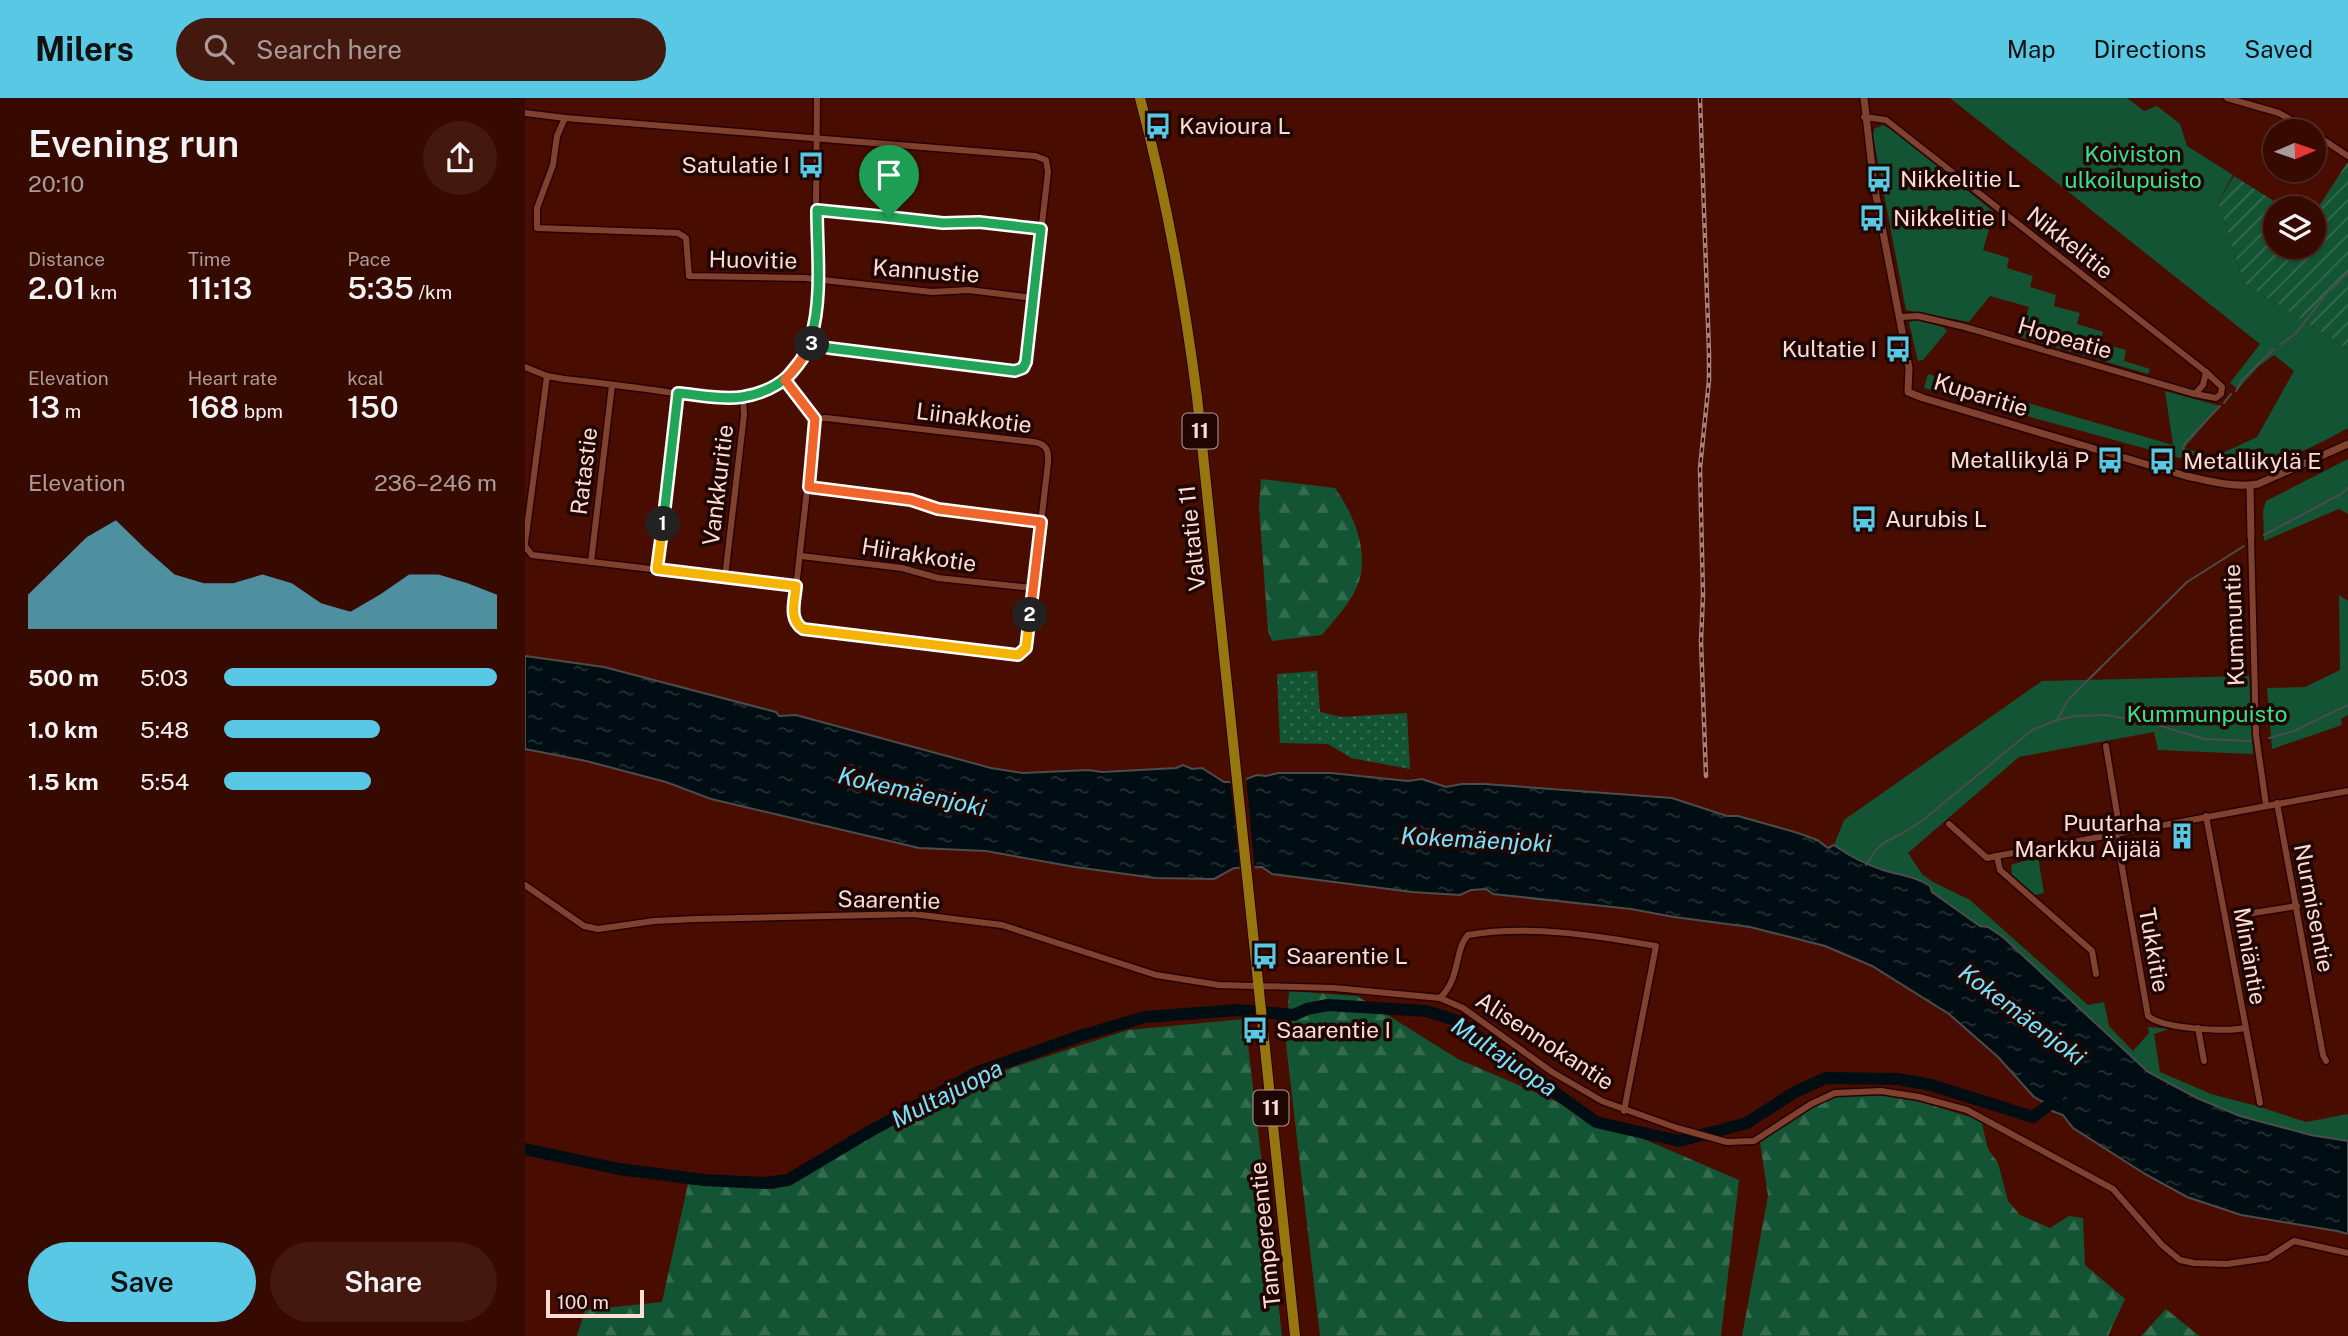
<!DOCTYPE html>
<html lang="en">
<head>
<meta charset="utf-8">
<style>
  :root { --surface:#370a00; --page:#42180f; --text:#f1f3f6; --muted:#aa9a99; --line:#512b22; --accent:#59c8e4 }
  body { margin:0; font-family:"Public Sans",sans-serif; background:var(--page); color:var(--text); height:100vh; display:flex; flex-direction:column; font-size:26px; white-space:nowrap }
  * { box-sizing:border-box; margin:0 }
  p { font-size:23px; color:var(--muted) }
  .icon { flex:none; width:38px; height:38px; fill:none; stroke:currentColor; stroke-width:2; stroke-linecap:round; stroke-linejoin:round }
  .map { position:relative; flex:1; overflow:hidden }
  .details { display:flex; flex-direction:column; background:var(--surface); width:525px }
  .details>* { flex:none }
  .needle { width:46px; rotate:88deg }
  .controls { position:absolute; left:1738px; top:21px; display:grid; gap:14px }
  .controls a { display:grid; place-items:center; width:63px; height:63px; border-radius:50%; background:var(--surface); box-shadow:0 2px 5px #0004,0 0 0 2px var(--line); font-size:35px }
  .scale { position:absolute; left:21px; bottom:18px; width:98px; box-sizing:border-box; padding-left:7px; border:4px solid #fcdcd3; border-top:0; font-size:19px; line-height:24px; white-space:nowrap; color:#fcdcd3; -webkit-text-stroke:5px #1f0602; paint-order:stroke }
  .pin { position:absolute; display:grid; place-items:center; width:60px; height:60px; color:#fff; margin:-72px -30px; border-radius:50% 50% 50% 0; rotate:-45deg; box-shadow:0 0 7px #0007 }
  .pin .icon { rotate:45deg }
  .km { position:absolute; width:35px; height:35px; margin:-18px; border-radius:50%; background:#222; color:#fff; font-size:19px; line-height:35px; text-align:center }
  .round { display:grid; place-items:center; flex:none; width:74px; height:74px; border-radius:37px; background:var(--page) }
  .head { display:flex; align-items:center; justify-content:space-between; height:119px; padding:0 28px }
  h1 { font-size:38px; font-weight:600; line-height:52px }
  .figures { display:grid; grid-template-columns:repeat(3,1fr); gap:10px; height:119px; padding:7px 28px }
  .figures div { display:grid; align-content:center }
  .figures b { font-size:30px; font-weight:600 }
  .figures small { font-size:19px; font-weight:400 }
  .figures p { font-size:19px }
  .chart { height:196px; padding:14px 28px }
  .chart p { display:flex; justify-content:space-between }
  .chart svg { width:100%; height:126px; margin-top:7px; fill:var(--accent); opacity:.7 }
  .cta { display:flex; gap:14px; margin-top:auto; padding:14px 28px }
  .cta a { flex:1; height:80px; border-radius:42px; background:var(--accent); color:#111; font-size:28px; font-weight:600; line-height:80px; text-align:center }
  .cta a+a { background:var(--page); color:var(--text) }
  ul { padding:0 28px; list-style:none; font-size:23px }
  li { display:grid; grid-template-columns:112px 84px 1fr; align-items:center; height:52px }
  li i { height:18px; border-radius:9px; background:var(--accent) }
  header { display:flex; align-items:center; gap:42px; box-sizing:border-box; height:98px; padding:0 35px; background:var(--accent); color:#111 }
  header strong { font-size:33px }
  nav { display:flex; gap:38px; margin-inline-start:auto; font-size:24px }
  .search { width:490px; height:63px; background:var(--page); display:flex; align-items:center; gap:18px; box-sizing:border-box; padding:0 24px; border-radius:38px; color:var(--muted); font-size:26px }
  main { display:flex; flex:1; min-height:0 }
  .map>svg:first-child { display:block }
  .grass { fill:url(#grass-dots) }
  .forest { fill:url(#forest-firs) }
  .park { fill:#125433 }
  .garden { fill:url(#garden-furrows) }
  .water { fill:url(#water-ripples); stroke:#4c4c4d; stroke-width:2 }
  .pier { fill:#490d00 }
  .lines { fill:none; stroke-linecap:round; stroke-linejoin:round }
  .stream { stroke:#4c4c4d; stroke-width:2 }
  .river { stroke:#000e13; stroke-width:12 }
  .minor-casing { stroke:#270000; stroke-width:9 }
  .tertiary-casing { stroke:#270000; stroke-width:10 }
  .trunk-casing { stroke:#270000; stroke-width:12 }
  .minor { stroke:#80412f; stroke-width:6 }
  .tertiary { stroke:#80412f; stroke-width:7 }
  .trunk { stroke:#96760e; stroke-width:10 }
  .rail-casing { stroke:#ac7f74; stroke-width:4.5 }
  .rail { stroke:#1f0602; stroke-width:2; stroke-dasharray:5; stroke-linecap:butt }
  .split-1-casing { stroke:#fff; stroke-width:14 }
  .split-2-casing { stroke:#fff; stroke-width:14 }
  .split-3-casing { stroke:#fff; stroke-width:14 }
  .split-4-casing { stroke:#fff; stroke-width:14 }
  .split-1 { stroke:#22a559; stroke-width:9 }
  .split-2 { stroke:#f5b400; stroke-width:9 }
  .split-3 { stroke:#f0652b; stroke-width:9 }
  .split-4 { stroke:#22a559; stroke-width:9 }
  .labels { text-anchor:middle; stroke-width:7; stroke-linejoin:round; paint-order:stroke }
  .shield { fill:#1f0602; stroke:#ba9c94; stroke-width:2 }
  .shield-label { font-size:21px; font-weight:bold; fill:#fcdcd3 }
  .poi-label { font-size:23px; fill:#fcdcd3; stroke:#1f0602; text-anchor:start }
  .park-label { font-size:23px; fill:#35e08e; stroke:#1f0602 }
  .street-label { font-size:23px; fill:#fcdcd3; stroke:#1f0602 }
  .water-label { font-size:24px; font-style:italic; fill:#76e2fe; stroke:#1f0602 }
</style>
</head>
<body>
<header>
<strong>Milers</strong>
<div class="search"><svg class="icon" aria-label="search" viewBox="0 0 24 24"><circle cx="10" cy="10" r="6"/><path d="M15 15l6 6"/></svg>Search here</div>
<nav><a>Map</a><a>Directions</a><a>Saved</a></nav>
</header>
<main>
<section class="details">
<div class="head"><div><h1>Evening run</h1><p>20:10</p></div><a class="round"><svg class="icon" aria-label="share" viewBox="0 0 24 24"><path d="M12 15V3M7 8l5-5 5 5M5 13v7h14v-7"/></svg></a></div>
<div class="figures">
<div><p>Distance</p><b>2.01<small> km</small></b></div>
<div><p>Time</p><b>11:13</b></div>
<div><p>Pace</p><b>5:35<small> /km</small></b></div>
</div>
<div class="figures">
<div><p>Elevation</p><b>13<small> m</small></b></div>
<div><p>Heart rate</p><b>168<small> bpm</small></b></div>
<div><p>kcal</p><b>150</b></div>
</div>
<div class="chart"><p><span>Elevation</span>236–246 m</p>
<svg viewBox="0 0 160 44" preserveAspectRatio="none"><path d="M0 44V32L10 22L20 12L30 6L40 16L50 25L60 28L70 28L80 25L90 28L100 35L110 38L120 32L130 25L140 25L150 28L160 32V44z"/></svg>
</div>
<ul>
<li><b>500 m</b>5:03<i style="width:100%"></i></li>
<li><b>1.0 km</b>5:48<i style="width:57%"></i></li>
<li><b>1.5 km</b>5:54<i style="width:54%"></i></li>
</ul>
<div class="cta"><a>Save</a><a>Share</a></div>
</section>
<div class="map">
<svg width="1823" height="1238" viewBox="0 0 1823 1238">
  <defs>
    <pattern id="grass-dots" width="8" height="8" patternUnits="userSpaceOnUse" patternTransform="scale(1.75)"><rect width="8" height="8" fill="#125433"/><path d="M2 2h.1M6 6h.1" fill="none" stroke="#356c50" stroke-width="1.8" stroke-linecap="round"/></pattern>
    <pattern id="forest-firs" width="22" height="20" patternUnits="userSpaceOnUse" patternTransform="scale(1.75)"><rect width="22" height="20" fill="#125433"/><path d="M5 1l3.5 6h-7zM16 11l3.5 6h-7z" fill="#356c50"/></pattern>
    <pattern id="garden-furrows" width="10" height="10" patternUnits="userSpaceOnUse" patternTransform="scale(1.75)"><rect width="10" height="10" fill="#125433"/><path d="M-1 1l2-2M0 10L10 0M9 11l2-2" fill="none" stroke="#356c50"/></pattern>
    <pattern id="water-ripples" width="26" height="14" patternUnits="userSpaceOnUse" patternTransform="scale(1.75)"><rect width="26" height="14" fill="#000e13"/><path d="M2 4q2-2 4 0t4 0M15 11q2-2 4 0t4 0" fill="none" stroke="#263034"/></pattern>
  </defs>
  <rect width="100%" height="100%" fill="#490d00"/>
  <path class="grass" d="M792 573 795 614 816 619 882 615 885 671 826 660 803 646 755 645 752 576Z"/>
  <g class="forest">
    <path d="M736 381 810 390C830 418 847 459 830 493 822 509 808 523 797 537L747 543 743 533 734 408Z"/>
    <path d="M764 893 832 898 933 961 1214 1082 1196 1238H795L761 946Z"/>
    <path d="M720 921 757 1238H52L60 1212 137 1204 163 1086 250 1091 456 980 603 932Z"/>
    <path d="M1343 994 1378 999 1456 1022 1463 1051 1473 1065 1483 1103 1495 1117 1525 1130 1544 1118 1558 1120 1560 1167 1600 1201 1583 1238H1217L1243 1098 1235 1044 1293 1005 1315 997Z"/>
    <path d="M1641 1211 1673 1237 1675 1238H1616Z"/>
  </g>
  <g class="park">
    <path d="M1425 0H1602L1619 13 1632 8 1655 26 1662 48 1708 77 1693 104 1719 185 1823 251V330C1779 354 1739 374 1688 369L1399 290 1403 276 1648 347 1640 293 1695 308 1659 350 1689 359 1732 339 1769 273 1749 257 1734 268 1713 291 1705 285 1735 246Z"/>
    <path d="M1358 27 1371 34 1469 114 1458 152 1484 160 1482 170 1508 178 1505 189 1531 197 1529 208 1555 215 1552 226 1578 234 1575 245 1601 252 1599 263 1625 271 1623 276 1495 239 1504 209 1465 198 1444 224 1381 212 1348 38 1349 31Z"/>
    <path d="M1389 221 1418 229 1422 233 1398 262 1393 263 1384 225Z"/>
    <path d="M1823 361V416L1814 411 1739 443 1738 413 1741 403Z"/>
    <path d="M1814 497 1823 503V617L1816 621 1817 627 1747 651 1742 590 1780 589 1815 572Z"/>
    <path d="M1724 578 1728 656 1633 652 1629 634 1494 659 1383 755 1397 776 1408 784 1445 802 1563 907 1579 904 1584 928 1608 953 1624 935 1623 929 1644 931 1629 936 1635 974 1686 996 1732 1008 1781 1024 1823 1016V1043L1786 1037 1715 1018 1672 1000 1623 974 1478 839 1457 829 1421 803 1377 776 1361 773 1327 760 1309 747 1319 722 1517 583Z"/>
    <path d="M1519 757 1514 761V765L1519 795 1510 797 1487 777 1486 767Z"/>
  </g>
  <path class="garden" d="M1822 65H1823V251L1719 185 1693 104 1709 78 1760 110H1750V149H1788L1789 116Z"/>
  <path class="water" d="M0 558 79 569 251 614 254 618 271 617 466 670 498 675 563 672 577 674 651 670 658 667 667 671 677 670 699 684H713L732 677 741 678 753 675H806L883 683 897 681 921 689 937 686H960L1147 700 1202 718H1213L1273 735 1292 742 1303 750 1309 747C1324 758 1340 766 1358 772 1374 777 1390 778 1405 788L1407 794 1455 828 1463 829 1478 839 1623 974 1672 1000 1715 1018 1786 1037 1823 1043V1136L1812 1133 1716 1117 1662 1099 1620 1076 1548 1030 1538 1017 1519 1010 1518 1004 1509 999 1473 959 1424 916 1347 868 1300 848 1225 829 1149 819 1106 811 968 796 961 791 946 792 935 797 887 794 747 776 737 769 709 770 689 781 630 780 550 769 461 753 394 750 186 701 141 684 61 663 0 651Z"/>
  <path class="pier" d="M721 678 730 773H715L705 680Z"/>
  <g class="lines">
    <g class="stream">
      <path d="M1805 193 1823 174"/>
      <path d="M1755 247 1771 235 1802 195"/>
      <path d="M1711 293 1718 281 1749 251"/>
      <path d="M1699 305 1706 296"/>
      <path d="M1656 358 1660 345 1695 308"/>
      <path d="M1739 437 1816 396 1823 390"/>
      <path d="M1532 622 1543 602 1662 484 1719 448"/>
      <path d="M1744 640 1769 633 1823 607"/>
      <path d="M1341 767 1351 752 1360 744 1376 736 1397 723 1507 632 1532 622 1551 618 1581 617 1626 625 1679 641 1725 643"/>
    </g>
    <path class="river" d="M0 1051 94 1071 179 1082 241 1085 263 1082 347 1032 453 974 555 938 620 919 713 912 769 917 782 911 803 907 901 913 930 922 1071 1024 1154 1043 1222 1025 1270 994 1301 980 1373 981 1406 987 1508 1019 1532 1001"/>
    <g class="minor-casing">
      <g id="minor">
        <path d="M1702 0 1754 15 1785 33"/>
        <path d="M0 15 40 20 510 58 521 62 523 74 501 264 498 270 490 273 305 250 286 245"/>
        <path d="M1339 19 1361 22 1681 274 1697 289 1696 296 1691 300 1670 296"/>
        <path d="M40 20 32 38 28 67 12 110V130L153 135 161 140 164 178 280 180 407 194 444 192 508 200"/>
        <path d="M1788 35 1823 58"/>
        <path d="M292 112 419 125 442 123 516 131"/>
        <path d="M1376 219 1393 218 1440 229 1670 296 1678 287 1681 274"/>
        <path d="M0 269 22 278 39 281C74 285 108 289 142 294 213 302 271 310 290 224L292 0"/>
        <path d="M260 282 290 321 268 516 273 528 285 533 487 557 498 555 502 545 523 365C524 353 522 346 509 344L301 320 290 321"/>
        <path d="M284 389 386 402 413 411 516 424"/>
        <path d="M1726 440 1731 637 1741 707"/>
        <path d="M0 445 22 278"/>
        <path d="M0 448 7 457 271 488"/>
        <path d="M276 458 377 470 413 480 508 490"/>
        <path d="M66 464 87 287"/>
        <path d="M132 471 153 295"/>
        <path d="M200 479 219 317 218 299"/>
        <path d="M1581 648 1595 734"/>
        <path d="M1752 705 1798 957 1801 963"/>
        <path d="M1681 718 1735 1005"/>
        <path d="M1424 726 1462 760 1472 758 1475 772 1567 853 1571 876"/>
        <path d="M1591 735 1623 918C1638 931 1700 934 1720 930"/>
        <path d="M1472 758 1823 693"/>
        <path d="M0 787 59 828 73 831 129 823 171 821 388 816 477 827 631 877 694 887 809 890 915 900 938 910 1027 974 1077 1003 1152 1030 1202 1044 1229 1043 1286 1006 1310 995 1356 993 1394 999 1442 1012 1588 1091 1637 1147 1655 1162 1669 1165 1702 1166 1743 1160 1769 1143 1823 1155"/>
        <path d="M1728 815 1772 808"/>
        <path d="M915 900C936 880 929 852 943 837 1002 826 1073 838 1131 848L1099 1013"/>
        <path d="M1673 930 1679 963"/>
      </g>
    </g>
    <g class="tertiary-casing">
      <g id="tertiary">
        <path d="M1339 0 1349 87 1384 270 1383 294 1398 300 1661 378C1684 383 1709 390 1733 386L1823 346"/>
        <path d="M1725 388 1726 440"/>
      </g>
    </g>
    <g class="trunk-casing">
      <path id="trunk" d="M615 0C641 99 659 198 672 299L770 1238"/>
    </g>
    <use href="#minor" class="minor"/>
    <use href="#tertiary" class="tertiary"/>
    <use href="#trunk" class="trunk"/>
    <g class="rail-casing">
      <path id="rail" d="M1175 0 1184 255V282L1175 370 1178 497 1176 543 1181 678"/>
    </g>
    <use href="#rail" class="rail"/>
  </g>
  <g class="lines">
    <g class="split-1-casing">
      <path id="split-1" d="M138 426 153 295C174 297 197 302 217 299 310 284 292 181 292 112L364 119"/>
    </g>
    <g class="split-2-casing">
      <path id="split-2" d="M138 426 132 471 271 488C270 503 263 521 278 531L493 557 501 550 505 517"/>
    </g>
    <g class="split-3-casing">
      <path id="split-3" d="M287 246 277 261 260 282 290 321 284 389 386 402 413 411 516 424 505 517"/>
    </g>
    <g class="split-4-casing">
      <path id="split-4" d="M287 246 304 250 490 273 498 270 501 264 516 131 454 124 418 125 364 119"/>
    </g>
    <use href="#split-1" class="split-1"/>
    <use href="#split-2" class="split-2"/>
    <use href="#split-3" class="split-3"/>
    <use href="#split-4" class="split-4"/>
  </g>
  <defs>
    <g id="bus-bare" transform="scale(2.1)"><path d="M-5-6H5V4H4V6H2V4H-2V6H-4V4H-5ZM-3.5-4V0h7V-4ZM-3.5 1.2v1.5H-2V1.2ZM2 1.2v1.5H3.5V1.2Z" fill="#59c8e4" stroke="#1f0602" stroke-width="2.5" paint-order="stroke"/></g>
    <g id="building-bare" transform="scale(2.1)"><path d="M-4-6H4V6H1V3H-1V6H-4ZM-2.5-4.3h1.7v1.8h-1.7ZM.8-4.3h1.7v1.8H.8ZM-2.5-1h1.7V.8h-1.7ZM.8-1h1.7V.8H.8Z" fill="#59c8e4" stroke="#1f0602" stroke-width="2.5" paint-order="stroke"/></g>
  </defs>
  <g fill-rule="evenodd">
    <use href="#bus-bare" x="633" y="28"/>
    <use href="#bus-bare" x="286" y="67"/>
    <use href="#bus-bare" x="1354" y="81"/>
    <use href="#bus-bare" x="1347" y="120"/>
    <use href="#bus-bare" x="1373" y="251"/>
    <use href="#bus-bare" x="1585" y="362"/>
    <use href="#bus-bare" x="1637" y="363"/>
    <use href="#bus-bare" x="1339" y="421"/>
    <use href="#building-bare" x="1657" y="738"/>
    <use href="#bus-bare" x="740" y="858"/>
    <use href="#bus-bare" x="730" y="932"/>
  </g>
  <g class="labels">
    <g class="shield">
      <rect x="657.5" y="315.5" width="35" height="35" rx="5"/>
      <rect x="728.5" y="992.5" width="35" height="35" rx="5"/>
    </g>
    <g class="shield-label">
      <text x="675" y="340">11</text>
      <text x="746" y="1017">11</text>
    </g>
    <g class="poi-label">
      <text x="654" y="36">Kavioura L</text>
      <text x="265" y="75" text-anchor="end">Satulatie I</text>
      <text x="1375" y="89">Nikkelitie L</text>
      <text x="1368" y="128">Nikkelitie I</text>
      <text x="1352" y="259" text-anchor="end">Kultatie I</text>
      <text x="1564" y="370" text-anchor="end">Metallikylä P</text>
      <text x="1658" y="371">Metallikylä E</text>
      <text x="1360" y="429">Aurubis L</text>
      <text x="1636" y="733" text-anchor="end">Puutarha<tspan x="1636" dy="26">Markku Äijälä</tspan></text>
      <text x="761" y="866">Saarentie L</text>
      <text x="751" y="940">Saarentie I</text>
    </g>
    <g class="park-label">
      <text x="1608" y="64">Koiviston<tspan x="1608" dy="26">ulkoilupuisto</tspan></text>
      <text x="1682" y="624">Kummunpuisto</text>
    </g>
    <g class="street-label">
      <text transform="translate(1545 145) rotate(38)" y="8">Nikkelitie</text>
      <text transform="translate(228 162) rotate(1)" y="8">Huovitie</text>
      <text transform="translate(401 173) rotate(4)" y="8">Kannustie</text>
      <text transform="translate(1540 240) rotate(16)" y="8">Hopeatie</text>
      <text transform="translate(1456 297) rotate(17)" y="8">Kuparitie</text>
      <text transform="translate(449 320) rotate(7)" y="8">Liinakkotie</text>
      <text transform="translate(59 373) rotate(-83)" y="8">Ratastie</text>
      <text transform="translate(193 387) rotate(-83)" y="8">Vankkuritie</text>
      <text transform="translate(667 440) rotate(-96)" y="8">Valtatie 11</text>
      <text transform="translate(394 457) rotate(9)" y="8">Hiirakkotie</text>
      <text transform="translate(1709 527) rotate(-92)" y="8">Kummuntie</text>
      <text transform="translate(364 802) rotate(1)" y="8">Saarentie</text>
      <text transform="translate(1789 810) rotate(79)" y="8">Nurmisentie</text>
      <text transform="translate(1629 852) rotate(80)" y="8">Tukkitie</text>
      <text transform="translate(1725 858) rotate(80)" y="8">Miniäntie</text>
      <text transform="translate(1020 943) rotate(33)" y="8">Alisennokantie</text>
      <text transform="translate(740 1137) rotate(-96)" y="8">Tampereentie</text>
    </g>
    <g class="water-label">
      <text transform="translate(387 694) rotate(13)" y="8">Kokemäenjoki</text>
      <text transform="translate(951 742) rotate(3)" y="8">Kokemäenjoki</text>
      <text transform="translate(1497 917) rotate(37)" y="8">Kokemäenjoki</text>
      <text transform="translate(979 959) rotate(34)" y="8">Multajuopa</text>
      <text transform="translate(422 996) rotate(-27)" y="8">Multajuopa</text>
    </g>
  </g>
</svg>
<div class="controls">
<a><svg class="needle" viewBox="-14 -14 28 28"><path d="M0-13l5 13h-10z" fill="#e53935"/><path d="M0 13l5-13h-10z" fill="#aa9a99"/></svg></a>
<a><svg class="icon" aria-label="layers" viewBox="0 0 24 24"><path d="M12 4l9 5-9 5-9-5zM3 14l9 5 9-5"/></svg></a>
</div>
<div class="scale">100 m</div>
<div class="pin" style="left:364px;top:119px;background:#1e9e55"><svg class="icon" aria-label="arrive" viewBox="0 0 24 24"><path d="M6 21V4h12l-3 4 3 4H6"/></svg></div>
<b class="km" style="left:138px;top:426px">1</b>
<b class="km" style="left:505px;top:517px">2</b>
<b class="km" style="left:287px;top:246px">3</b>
</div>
</main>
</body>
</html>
